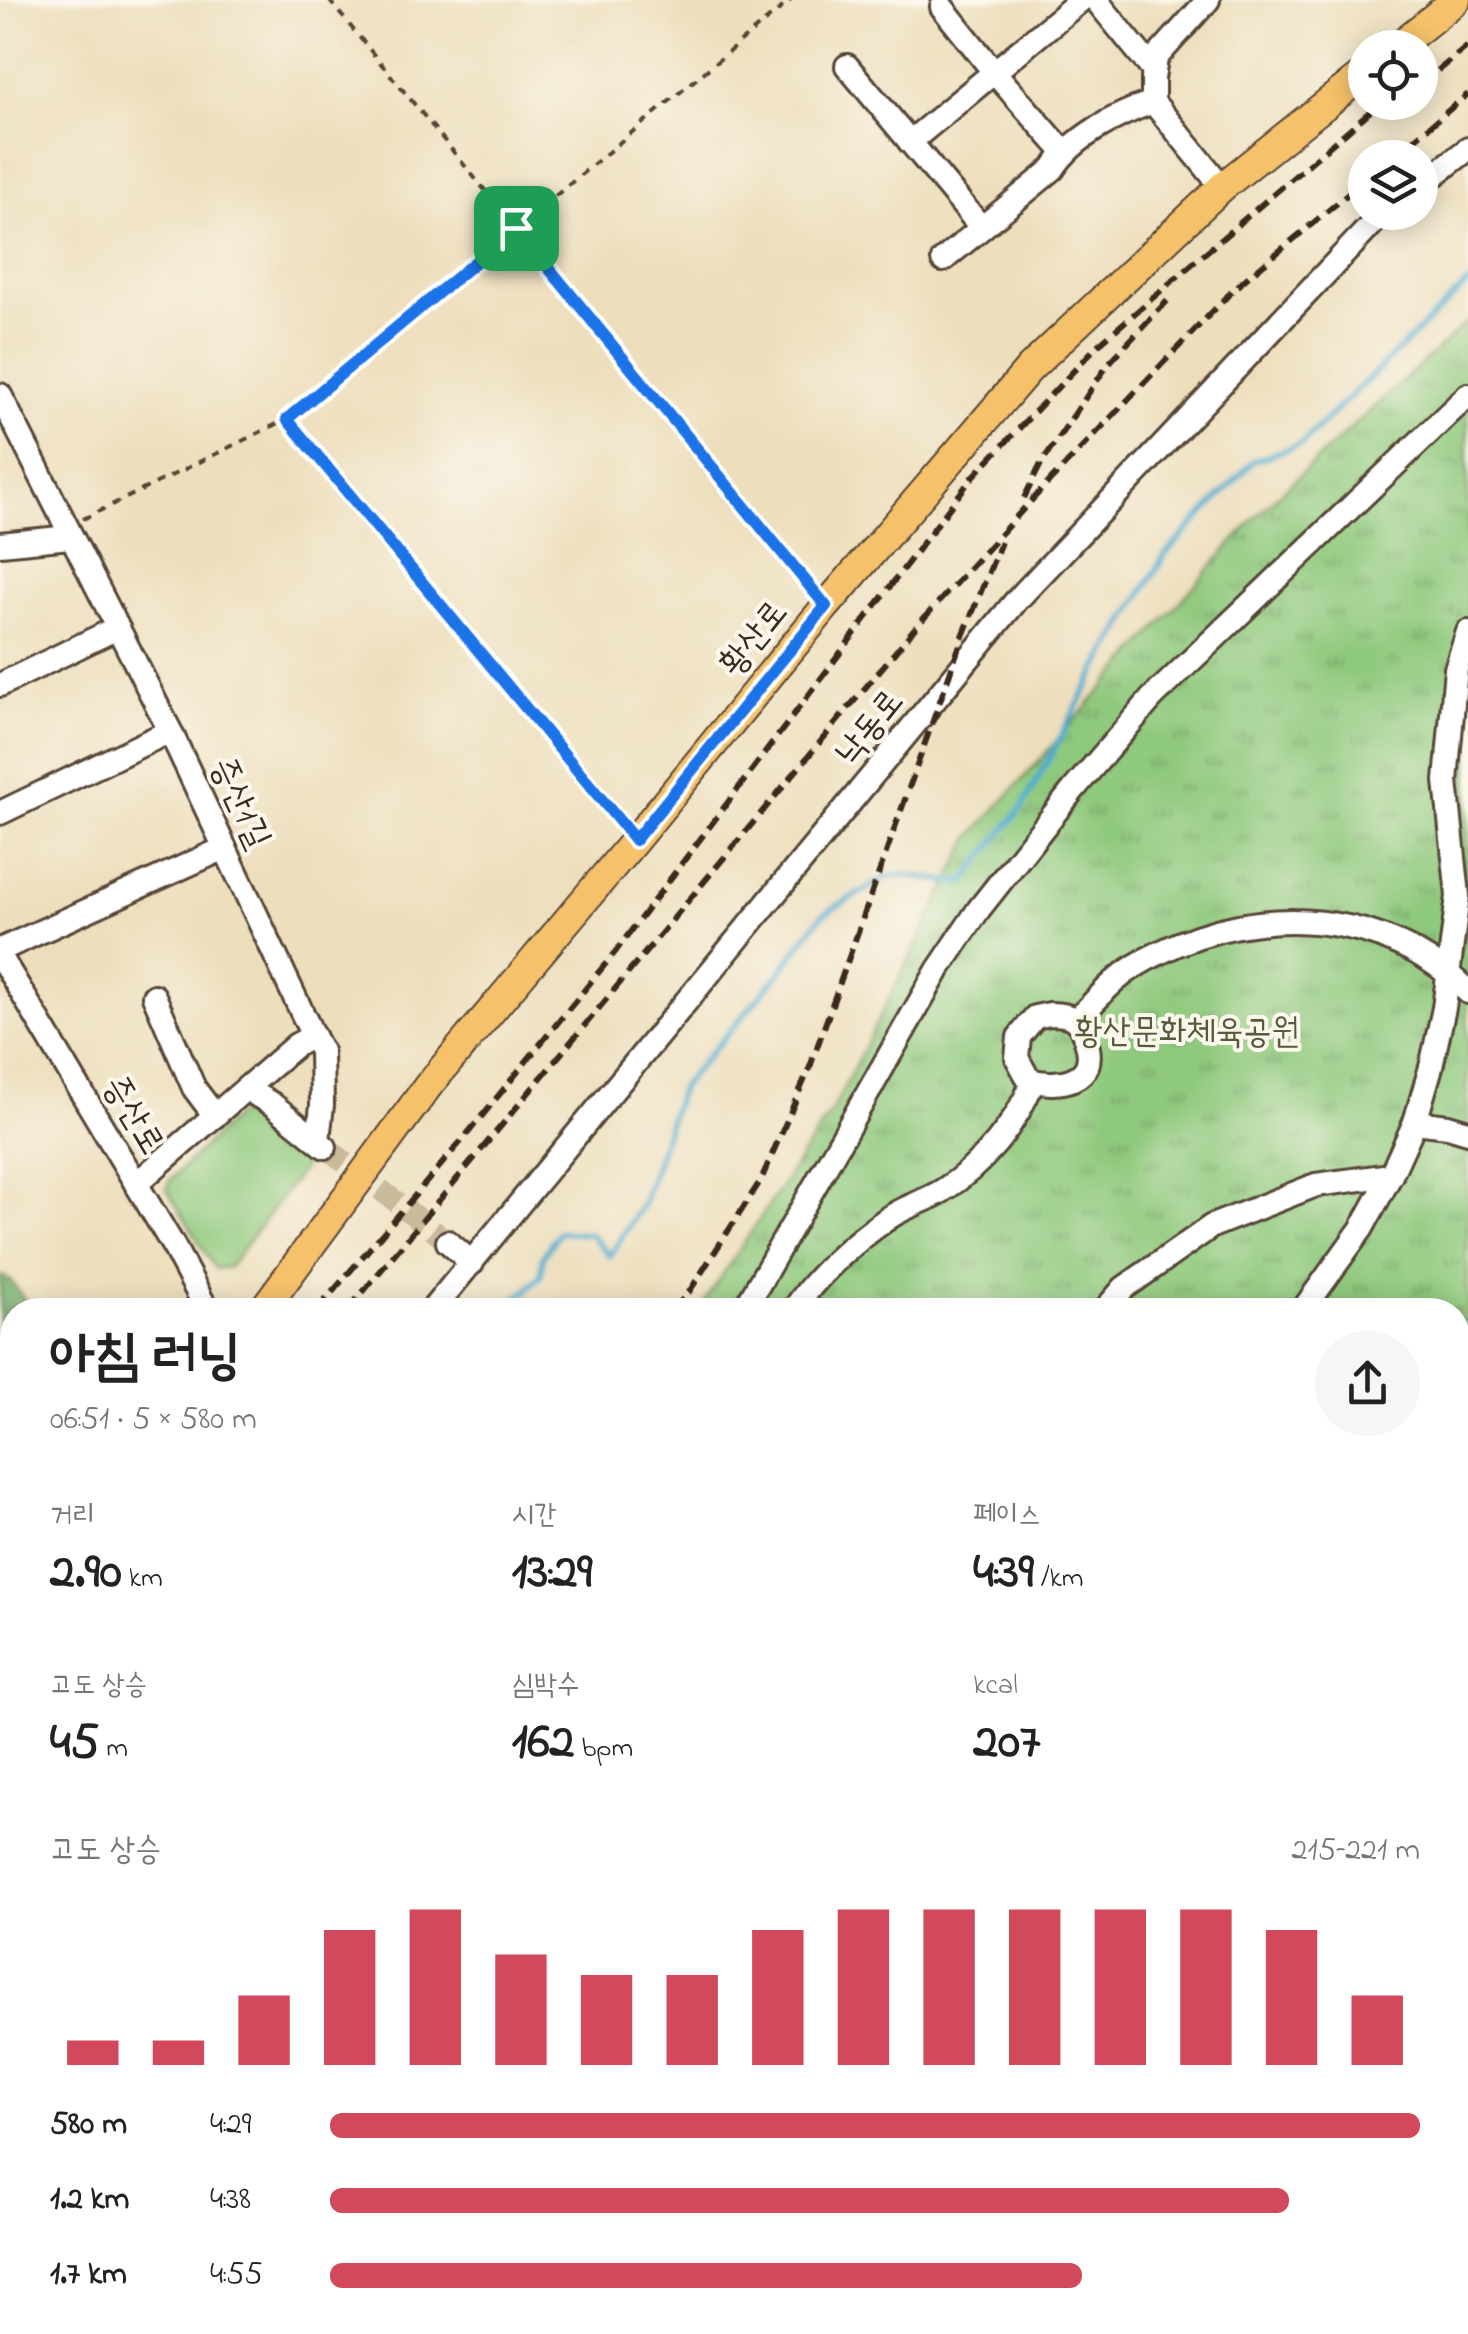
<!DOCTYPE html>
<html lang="ko">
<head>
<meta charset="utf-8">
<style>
  :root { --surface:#fff; --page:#f6f6f6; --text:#222; --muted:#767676; --accent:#d1495b }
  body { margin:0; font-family:"Indie Flower","Poor Story",sans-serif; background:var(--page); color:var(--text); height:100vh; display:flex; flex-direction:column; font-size:38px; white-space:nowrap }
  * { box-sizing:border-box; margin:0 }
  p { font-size:32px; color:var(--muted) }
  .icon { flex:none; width:55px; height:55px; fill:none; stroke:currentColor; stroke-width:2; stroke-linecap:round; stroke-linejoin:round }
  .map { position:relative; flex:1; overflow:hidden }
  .sheet { position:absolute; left:0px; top:1298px; width:1470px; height:1038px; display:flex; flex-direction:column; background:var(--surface); border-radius:40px 40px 0 0; box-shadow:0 5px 25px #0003 }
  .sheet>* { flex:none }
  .fabs { position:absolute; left:1348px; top:30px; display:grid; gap:20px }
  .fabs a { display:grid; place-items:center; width:90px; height:90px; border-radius:50%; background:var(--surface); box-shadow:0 5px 25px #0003; font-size:50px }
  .pin { position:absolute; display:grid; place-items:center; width:85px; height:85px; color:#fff; margin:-42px; border-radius:20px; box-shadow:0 5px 15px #0006 }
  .round { display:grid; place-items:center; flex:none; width:105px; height:105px; border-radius:52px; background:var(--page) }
  .head { display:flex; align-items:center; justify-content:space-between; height:170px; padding:0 50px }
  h1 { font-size:55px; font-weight:700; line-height:75px }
  .metrics { display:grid; grid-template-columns:repeat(3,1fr); gap:15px; height:170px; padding:10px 50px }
  .metrics div { display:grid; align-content:center }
  .metrics b { font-size:50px; font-weight:700 }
  .metrics small { font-size:28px; font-weight:400 }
  .metrics p { font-size:28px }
  .chart { height:280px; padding:20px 50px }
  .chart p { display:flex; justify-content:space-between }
  .chart svg { width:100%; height:180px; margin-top:10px; stroke:var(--accent); stroke-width:6 }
  ul { padding:0 50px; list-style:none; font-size:32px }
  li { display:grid; grid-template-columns:160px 120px 1fr; align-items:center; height:75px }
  li i { height:25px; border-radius:12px; background:var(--accent) }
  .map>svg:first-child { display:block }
  .grass { fill:#8fc97d; stroke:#657a4e; stroke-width:2.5 }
  .forest { fill:url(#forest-firs); stroke:#576c45; stroke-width:2.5 }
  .park { fill:url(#park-tufts); stroke:#657a4e; stroke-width:2.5 }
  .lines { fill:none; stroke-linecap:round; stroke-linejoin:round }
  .stream { stroke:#50abce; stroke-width:6 }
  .minor-tunnel { stroke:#c9ba9c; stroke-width:22; stroke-dasharray:22 11; stroke-linecap:butt }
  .minor-casing { stroke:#564536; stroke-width:28 }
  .major-casing { stroke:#564536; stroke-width:32 }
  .path { stroke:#564536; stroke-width:4; stroke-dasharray:8 8; stroke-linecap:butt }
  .minor { stroke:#fff; stroke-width:22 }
  .major { stroke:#f5c16b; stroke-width:28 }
  .rail { stroke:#3b2a1e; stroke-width:6; stroke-dasharray:15 8; stroke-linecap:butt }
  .route-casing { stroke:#fff; stroke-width:20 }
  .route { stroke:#1a73e8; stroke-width:12 }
  .labels { text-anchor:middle; stroke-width:8; stroke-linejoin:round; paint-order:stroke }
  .street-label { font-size:35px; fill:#3b2a1e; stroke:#fbf7ec }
  .park-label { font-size:35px; fill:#545a3a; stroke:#fbf7ec }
</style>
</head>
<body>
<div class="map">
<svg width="1468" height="2334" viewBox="0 0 1468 2334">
  <defs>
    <pattern id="forest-firs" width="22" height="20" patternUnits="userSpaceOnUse" patternTransform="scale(2.5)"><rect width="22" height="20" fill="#73ad6c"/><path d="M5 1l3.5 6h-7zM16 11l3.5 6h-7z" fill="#608d58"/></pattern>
    <pattern id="park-tufts" width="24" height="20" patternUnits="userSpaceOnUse" patternTransform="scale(2.5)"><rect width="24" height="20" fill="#8fc97d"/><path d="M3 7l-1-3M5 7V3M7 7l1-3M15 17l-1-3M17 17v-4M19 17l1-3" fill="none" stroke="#76a366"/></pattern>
  </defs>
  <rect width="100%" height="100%" fill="#fbf7ec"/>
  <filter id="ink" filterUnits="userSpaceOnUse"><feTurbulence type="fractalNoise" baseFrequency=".01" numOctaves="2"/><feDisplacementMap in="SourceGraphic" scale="20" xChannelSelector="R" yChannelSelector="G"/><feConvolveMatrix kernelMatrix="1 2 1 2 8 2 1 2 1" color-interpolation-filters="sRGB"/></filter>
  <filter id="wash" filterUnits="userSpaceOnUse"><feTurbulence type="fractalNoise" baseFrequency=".0048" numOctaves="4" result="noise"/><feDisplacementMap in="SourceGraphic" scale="40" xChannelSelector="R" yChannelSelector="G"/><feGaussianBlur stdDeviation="2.25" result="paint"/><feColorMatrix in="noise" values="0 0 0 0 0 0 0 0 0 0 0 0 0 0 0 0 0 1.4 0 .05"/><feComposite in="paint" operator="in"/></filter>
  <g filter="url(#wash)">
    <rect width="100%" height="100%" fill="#eddebc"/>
    <path class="grass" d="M247 1112 273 1115 313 1155 229 1267 215 1269 167 1189 170 1180 235 1116Z"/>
    <path class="forest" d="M0 1275 11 1281 32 1310H12V1514L0 1526Z"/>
    <path class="park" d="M1468 321V2334H0V2060L12 2047V2322H1458V1310H699L833 1109 971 837 1262 510Z"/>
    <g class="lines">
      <g class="stream">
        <path d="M500 1310 527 1290 541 1275 543 1256 559 1232 590 1234 610 1256 643 1203 680 1088 775 979 822 915 887 877 902 875 963 883 1023 806 1104 657 1165 555 1253 461 1301 444 1468 283"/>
        <path d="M0 2007 12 1999"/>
      </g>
    </g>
  </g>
  <g filter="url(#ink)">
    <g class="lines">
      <path class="minor-tunnel" d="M328 1149 448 1242"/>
      <g class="minor-casing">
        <g id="minor">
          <path d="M1096 0 1154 71"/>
          <path d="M1208 0 1156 58 1153 79V102L1222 187"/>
          <path d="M942 7 994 72 1064 152"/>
          <path d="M847 66 981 227"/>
          <path d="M910 142 1081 0"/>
          <path d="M1420 186 1468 149"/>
          <path d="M943 260 1053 169C1073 137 1118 114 1153 102"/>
          <path d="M0 395 170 731 313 1036 296 1045 136 1184"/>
          <path d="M0 544 70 537"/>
          <path d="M0 685 117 628"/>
          <path d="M0 813 170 731"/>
          <path d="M0 950 225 848"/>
          <path d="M0 956 174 1247 207 1310"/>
          <path d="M154 996 194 1088 215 1116"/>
          <path d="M1050 1014C1058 1014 1068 1015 1074 1019 1080 1024 1084 1034 1086 1041 1100 1081 1059 1088 1029 1080L1017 1058 1019 1037 1035 1017Z"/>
          <path d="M1075 1020C1089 1009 1100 994 1114 982 1126 971 1144 960 1159 953 1259 902 1388 910 1468 992"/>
          <path d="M313 1036 321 1051 322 1105 318 1140"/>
          <path d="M246 1089 272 1104 325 1147"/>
          <path d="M1415 1122 1448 1126 1468 1132"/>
          <path d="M448 1242 472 1263"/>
          <path d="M432 1310 1016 601 1376 220 1385 212"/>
          <path d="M744 1310 938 970 979 909 1073 790 1152 698 1468 395"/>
          <path d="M794 1310C814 1277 855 1241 887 1219 903 1207 924 1202 942 1191 982 1166 1016 1125 1033 1081"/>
          <path d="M1105 1310 1124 1288 1212 1226 1316 1185 1391 1175"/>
          <path d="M1303 1310 1362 1228 1391 1175 1415 1122 1431 1067 1444 1008 1458 896 1446 781 1456 669 1468 632"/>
          <path d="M1458 1613 1468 1606"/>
          <path d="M1458 1804 1468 1797"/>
          <path d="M0 1806 12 1791"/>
          <path d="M0 2135 12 2122"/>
          <path d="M0 2258 12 2251"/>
          <path d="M601 2322 602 2334"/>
          <path d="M962 2322 966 2334"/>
          <path d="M309 2334 313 2322"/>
          <path d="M1104 2334 1126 2322"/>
        </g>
      </g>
      <g class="major-casing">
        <g id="major">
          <path d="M1396 48 1456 0"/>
          <path d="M263 1310 428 1086 635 840 826 606 1030 368 1222 187 1365 73"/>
          <path d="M0 1632 12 1618"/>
        </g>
      </g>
      <g class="path">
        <path d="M329 0 811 588"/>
        <path d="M288 419 619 821"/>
        <path d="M83 519 287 419 791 0"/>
        <path d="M1458 2241 1468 2225"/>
        <path d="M1384 2334 1394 2322"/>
      </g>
      <use href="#minor" class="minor"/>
      <use href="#major" class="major"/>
      <g class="rail">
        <path d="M1420 85 1468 46"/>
        <path d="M1392 158 1468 94"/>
        <path d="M1024 498 1042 462 1109 363 1171 297"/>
        <path d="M317 1310 464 1138 616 951 971 479 1099 344 1381 102"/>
        <path d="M348 1310 915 628 1028 504 1236 287 1365 180"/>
        <path d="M673 1310 689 1292 761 1180 810 1067 963 636 1001 542"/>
        <path d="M0 1690 12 1675"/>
        <path d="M0 1749 12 1734"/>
        <path d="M0 1851 12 1841"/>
      </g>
    </g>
  </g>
  <g class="lines" filter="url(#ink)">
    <g class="route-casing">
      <path id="route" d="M516 228 826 606 635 840 287 419Z"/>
    </g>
    <use href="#route" class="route"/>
  </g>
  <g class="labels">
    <g class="street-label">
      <text transform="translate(752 637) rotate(-51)" y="12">황산로</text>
      <text transform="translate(868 726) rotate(-51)" y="12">낙동로</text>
      <text transform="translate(242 802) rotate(65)" y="12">증산1길</text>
      <text transform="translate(135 1114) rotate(59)" y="12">증산로</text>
    </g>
    <g class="park-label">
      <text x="1187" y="1042">황산문화체육공원</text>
    </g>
  </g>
</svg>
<div class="fabs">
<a><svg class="icon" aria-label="locate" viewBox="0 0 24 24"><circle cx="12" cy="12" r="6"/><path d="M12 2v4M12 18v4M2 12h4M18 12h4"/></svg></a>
<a><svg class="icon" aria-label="layers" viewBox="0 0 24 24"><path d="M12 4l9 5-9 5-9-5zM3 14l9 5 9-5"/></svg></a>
</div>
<div class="pin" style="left:516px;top:228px;background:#1e9e55"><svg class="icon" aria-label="arrive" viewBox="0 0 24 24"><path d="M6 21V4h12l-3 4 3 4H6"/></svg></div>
<section class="sheet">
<div class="head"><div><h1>아침 러닝</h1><p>06:51 · 5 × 580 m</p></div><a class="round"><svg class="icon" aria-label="share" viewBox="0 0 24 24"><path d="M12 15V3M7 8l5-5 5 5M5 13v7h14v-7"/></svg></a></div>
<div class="metrics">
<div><p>거리</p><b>2.90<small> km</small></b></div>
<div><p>시간</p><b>13:29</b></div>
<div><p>페이스</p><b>4:39<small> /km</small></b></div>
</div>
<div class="metrics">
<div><p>고도 상승</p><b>45<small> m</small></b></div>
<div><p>심박수</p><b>162<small> bpm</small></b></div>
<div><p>kcal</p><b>207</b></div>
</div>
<div class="chart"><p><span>고도 상승</span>215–221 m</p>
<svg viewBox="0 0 160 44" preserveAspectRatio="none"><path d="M5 44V38M15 44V38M25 44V27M35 44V11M45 44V6M55 44V17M65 44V22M75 44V22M85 44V11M95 44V6M105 44V6M115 44V6M125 44V6M135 44V6M145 44V11M155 44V27"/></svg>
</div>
<ul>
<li><b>580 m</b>4:29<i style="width:100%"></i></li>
<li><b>1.2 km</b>4:38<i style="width:88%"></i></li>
<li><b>1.7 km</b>4:55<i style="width:69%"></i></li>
</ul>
</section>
</div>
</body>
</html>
